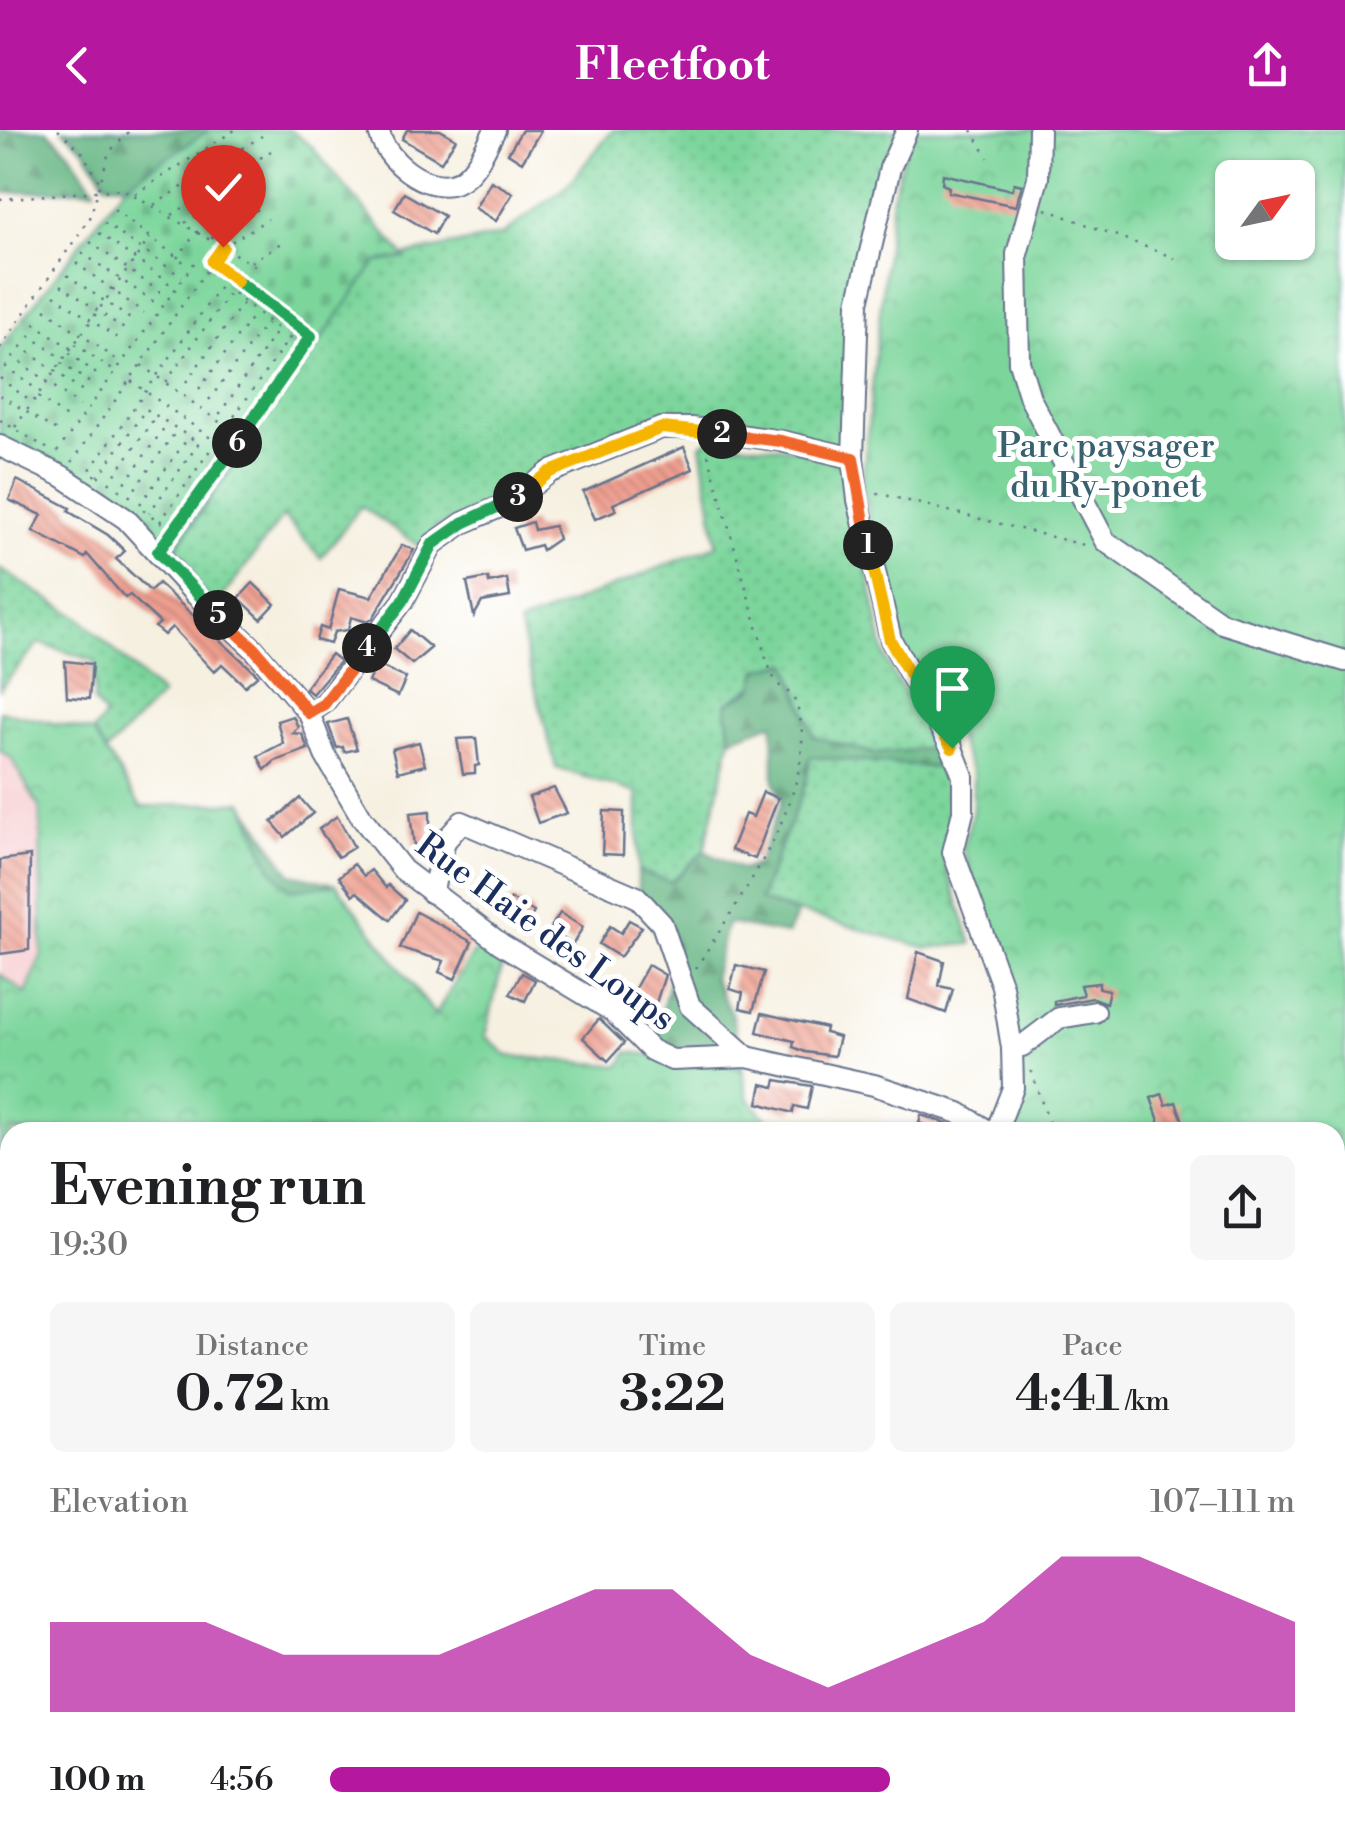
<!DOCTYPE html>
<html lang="en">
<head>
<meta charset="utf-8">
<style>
  :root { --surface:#fff; --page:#f6f6f6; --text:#202124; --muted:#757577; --accent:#b5179e }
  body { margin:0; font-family:"Libre Bodoni",serif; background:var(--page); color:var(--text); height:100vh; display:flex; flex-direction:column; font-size:38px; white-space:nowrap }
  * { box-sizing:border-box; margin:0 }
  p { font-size:32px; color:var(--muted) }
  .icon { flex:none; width:55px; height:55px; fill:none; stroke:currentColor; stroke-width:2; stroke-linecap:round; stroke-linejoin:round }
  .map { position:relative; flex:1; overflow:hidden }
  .side { position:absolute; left:0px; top:992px; width:1345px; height:718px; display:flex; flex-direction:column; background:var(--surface); border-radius:30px 30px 0 0; box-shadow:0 2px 8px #0004 }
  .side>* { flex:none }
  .needle { width:65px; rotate:57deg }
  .tools { position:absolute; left:1215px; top:30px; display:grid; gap:20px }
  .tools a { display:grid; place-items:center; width:100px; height:100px; border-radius:15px; background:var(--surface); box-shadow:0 2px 8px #0004; font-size:50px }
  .pin { position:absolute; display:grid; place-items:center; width:85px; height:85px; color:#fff; margin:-102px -42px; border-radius:50% 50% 50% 0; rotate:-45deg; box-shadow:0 0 10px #0007 }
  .pin .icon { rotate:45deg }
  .km { position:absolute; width:50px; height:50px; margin:-25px; border-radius:50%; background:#222; color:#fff; font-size:28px; line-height:50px; text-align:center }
  .round { display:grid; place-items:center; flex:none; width:105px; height:105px; border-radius:15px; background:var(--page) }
  .overview { display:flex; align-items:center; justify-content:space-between; height:170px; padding:0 50px }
  h1 { font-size:55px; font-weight:700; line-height:75px }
  .stats { display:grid; grid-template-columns:repeat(3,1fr); gap:15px; height:170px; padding:10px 50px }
  .stats div { display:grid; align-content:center; border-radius:15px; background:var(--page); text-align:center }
  .stats b { font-size:50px; font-weight:700 }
  .stats small { font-size:28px; font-weight:400 }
  .stats p { font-size:28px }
  .chart { height:280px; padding:20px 50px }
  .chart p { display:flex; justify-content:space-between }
  .chart svg { width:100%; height:180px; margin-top:10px; fill:var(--accent); opacity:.7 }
  ul { padding:0 50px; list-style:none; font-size:32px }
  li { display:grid; grid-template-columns:160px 120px 1fr; align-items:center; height:75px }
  li i { height:25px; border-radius:12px; background:var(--accent) }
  header { display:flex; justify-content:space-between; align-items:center; height:130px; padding:0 50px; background:var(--accent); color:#fff; font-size:45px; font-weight:700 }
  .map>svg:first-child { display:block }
  .built { fill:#f7cfd2 }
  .grass { fill:url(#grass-dots); stroke:#4c827c; stroke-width:2.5 }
  .forest { fill:url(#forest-firs); stroke:#407270; stroke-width:2.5 }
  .cemetery { fill:url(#cemetery-stones); stroke:#4c827c; stroke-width:2.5 }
  .park { fill:url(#park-crowns); stroke:#4c827c; stroke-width:2.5; fill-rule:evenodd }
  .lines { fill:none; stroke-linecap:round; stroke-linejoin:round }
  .stream { stroke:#45b1c3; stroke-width:5 }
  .building { fill:url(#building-back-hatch) }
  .minor-casing { stroke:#68738c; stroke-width:24 }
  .major-casing { stroke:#68738c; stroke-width:29 }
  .path { stroke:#68738c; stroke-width:2.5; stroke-dasharray:2.5 8; stroke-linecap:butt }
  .minor { stroke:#fff; stroke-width:20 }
  .major { stroke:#febc70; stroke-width:25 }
  .split-1-casing { stroke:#fff; stroke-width:20 }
  .split-2-casing { stroke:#fff; stroke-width:20 }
  .split-3-casing { stroke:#fff; stroke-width:20 }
  .split-4-casing { stroke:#fff; stroke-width:20 }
  .split-5-casing { stroke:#fff; stroke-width:20 }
  .split-6-casing { stroke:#fff; stroke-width:20 }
  .split-7-casing { stroke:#fff; stroke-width:20 }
  .split-8-casing { stroke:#fff; stroke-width:20 }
  .split-1 { stroke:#f5b400; stroke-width:12 }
  .split-2 { stroke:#f0652b; stroke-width:12 }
  .split-3 { stroke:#f5b400; stroke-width:12 }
  .split-4 { stroke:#22a559; stroke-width:12 }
  .split-5 { stroke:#f0652b; stroke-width:12 }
  .split-6 { stroke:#22a559; stroke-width:12 }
  .split-7 { stroke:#22a559; stroke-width:12 }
  .split-8 { stroke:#f5b400; stroke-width:12 }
  .labels { text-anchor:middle; stroke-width:10; stroke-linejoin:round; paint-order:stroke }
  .park-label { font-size:35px; fill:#386170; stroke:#fff }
  .street-label { font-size:35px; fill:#1b2f5e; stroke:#fff }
</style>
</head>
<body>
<header><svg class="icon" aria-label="back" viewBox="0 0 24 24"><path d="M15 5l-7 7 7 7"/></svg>Fleetfoot<svg class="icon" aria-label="share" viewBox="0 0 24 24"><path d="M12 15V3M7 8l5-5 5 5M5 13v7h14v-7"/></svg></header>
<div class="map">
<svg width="1345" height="1708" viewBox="0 0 1345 1708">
  <defs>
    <pattern id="grass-dots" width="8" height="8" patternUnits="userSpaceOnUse" patternTransform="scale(2.5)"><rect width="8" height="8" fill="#7cd59b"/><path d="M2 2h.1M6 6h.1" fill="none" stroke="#6bb788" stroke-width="1.8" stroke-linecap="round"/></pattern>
    <pattern id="forest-firs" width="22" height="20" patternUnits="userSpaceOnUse" patternTransform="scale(2.5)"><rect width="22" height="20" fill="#65b683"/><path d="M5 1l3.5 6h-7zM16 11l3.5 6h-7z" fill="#52946e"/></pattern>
    <pattern id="cemetery-stones" width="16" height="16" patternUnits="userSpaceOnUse" patternTransform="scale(2.5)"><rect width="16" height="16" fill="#7cd59b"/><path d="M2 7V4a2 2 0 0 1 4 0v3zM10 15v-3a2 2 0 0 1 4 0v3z" fill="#6bb788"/></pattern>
    <pattern id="park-crowns" width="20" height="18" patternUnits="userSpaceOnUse" patternTransform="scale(2.5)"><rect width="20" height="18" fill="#7cd59b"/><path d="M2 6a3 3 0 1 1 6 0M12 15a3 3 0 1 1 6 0" fill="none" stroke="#6bb788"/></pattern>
    <pattern id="building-back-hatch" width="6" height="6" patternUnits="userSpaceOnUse" patternTransform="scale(2.5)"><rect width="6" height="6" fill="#ef9f8f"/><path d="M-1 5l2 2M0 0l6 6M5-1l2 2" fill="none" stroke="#c18278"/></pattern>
  </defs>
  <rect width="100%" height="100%" fill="#fff"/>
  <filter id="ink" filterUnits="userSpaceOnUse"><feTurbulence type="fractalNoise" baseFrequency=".01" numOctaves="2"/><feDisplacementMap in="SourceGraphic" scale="20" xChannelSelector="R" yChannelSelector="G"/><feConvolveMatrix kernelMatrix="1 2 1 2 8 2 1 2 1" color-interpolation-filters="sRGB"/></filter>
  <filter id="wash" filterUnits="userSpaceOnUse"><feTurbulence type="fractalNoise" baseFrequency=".0048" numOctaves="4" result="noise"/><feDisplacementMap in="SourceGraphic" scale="40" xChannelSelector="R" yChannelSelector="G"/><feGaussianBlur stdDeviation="2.25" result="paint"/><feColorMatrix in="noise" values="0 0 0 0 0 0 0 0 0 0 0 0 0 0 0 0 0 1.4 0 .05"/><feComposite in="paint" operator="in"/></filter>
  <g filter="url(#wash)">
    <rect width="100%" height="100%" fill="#f6f0e0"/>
    <path class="built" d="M0 621 11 628 40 679 42 824 26 864 0 844Z"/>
    <g class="grass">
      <path d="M613 0H898L855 171 849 310 842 318 656 290 434 399 423 419 361 376 321 428 283 386 216 476 168 430 376 131 502 105 565 58Z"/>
      <path d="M707 310 797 319 846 334 885 527 893 545 944 617 875 624 814 607 788 533 726 574 731 609 704 721 671 752 638 741V663L556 638 519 494 717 415 701 315Z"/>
      <path d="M0 439 81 489 161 565 106 622 93 602 105 586 94 572 95 531 39 513 0 559Z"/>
      <path d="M810 626 952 639 958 673 944 730 972 814 927 818 759 771 806 653Z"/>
    </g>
    <g class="forest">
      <path d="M0 0H47L69 21 95 59 0 63Z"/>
      <path d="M63 0H210L126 54 106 53 84 19Z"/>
      <path d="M788 533 814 607 875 624 944 617 952 639 810 627 806 653 759 770 797 784 787 804 727 793 713 848 732 885 748 968 771 994 801 992 804 1002H489L66 814 21 877 42 825 40 679 11 628 0 621V581L93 602 141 677 243 672 291 744 336 754 435 885 479 815 503 831 485 906 508 926 621 936 628 922 652 925 671 840 638 761V741L671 752 704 721 743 740 758 733 782 671 774 651 773 593 731 609 726 574 753 559 758 539Z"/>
      <path d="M46 1700H172L158 1708H45Z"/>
      <path d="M233 1700H601L605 1708H245Z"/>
    </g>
    <path class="cemetery" d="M210 0H290L310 15 406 128 376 132 175 416 66 339 0 307V219L126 54Z"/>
    <g class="park">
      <path d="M911 0H1345V1708H556L544 1700H1335V1002H1004L1023 956 1006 853 963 719 973 680V644L953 598 920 563 896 514 862 355 892 66ZM1232 48H1298V112H1232Z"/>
      <path d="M0 581 93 602 141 677 243 672 271 739 290 760 336 754 435 885 479 815 503 831 485 906 508 926 621 936 628 922 741 938 748 968 770 994 801 992 804 1002H10V1637L0 1638V844L26 864 42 824 40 679 11 628 0 621Z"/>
    </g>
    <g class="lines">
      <path class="stream" d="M350 1700 371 1708"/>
    </g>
    <g id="blocks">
      <g class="building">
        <path d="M407 0H440L456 9 441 32 402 9Z"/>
        <path d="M522 0H541L522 32 508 23Z"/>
        <path d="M943 44 1012 60 1014 53 1022 55 1016 76 948 62 949 57 942 54Z"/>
        <path d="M491 51 513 63 496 91 475 78Z"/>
        <path d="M404 63 444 86 434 104 394 80Z"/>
        <path d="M684 317 693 339 613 374 616 380 595 389 583 362Z"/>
        <path d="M17 350 70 378 68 381 108 405 125 421 116 429 150 461 158 453 258 545 245 556 222 534 214 542 172 497 164 505 155 497 160 493 130 465 125 468 87 424 85 428 33 401 42 385 9 370Z"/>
        <path d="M532 392 534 400 554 396 558 409 542 420 540 415 522 420 514 398Z"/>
        <path d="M402 415 414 420 373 488 368 492 351 487 348 500 334 502 330 514 316 510 320 497 328 500 339 459 371 467Z"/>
        <path d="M488 448 489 453 507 449 510 467 482 472 474 486 467 452Z"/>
        <path d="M253 453 275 474 261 489 239 468Z"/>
        <path d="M410 500 431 518 412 534 394 519Z"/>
        <path d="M331 524 340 531 312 564 305 558Z"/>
        <path d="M65 531 92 534 89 569 67 567Z"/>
        <path d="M376 534 406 548 398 566 368 552Z"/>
        <path d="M293 586 298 597 292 603 302 604 308 619 275 631 265 640 258 626 283 613 277 591Z"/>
        <path d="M347 589 357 619 344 622 343 617 337 618 328 594Z"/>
        <path d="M476 608 479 635 475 636V643L463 644 457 609Z"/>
        <path d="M419 612 425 635 398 642 392 619Z"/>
        <path d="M554 658 567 683 538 693 529 667Z"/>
        <path d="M763 662 778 668 755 729 731 720 745 684 753 687Z"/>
        <path d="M300 668 313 683 285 707 272 692Z"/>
        <path d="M430 681V714L414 716 410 683Z"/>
        <path d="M604 681 624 682 623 725 602 724Z"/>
        <path d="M337 686 354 717 338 727 319 699Z"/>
        <path d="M30 726 29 820 0 824V730Z"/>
        <path d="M354 734 364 746 371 740 386 758 388 755 405 770 390 790 357 762 353 765 339 747Z"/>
        <path d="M511 769 534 782 525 799 502 786Z"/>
        <path d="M416 782 472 812 455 849 439 842 444 831 400 818Z"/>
        <path d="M560 783 583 797 573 814 549 800Z"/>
        <path d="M629 790 642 797 620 827 599 814 610 796 621 803Z"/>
        <path d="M918 822 944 831 939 856 953 859 946 883 908 869Z"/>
        <path d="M648 835 665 845 656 873 634 860Z"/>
        <path d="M736 835 764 842 753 881 740 878 743 863 730 859Z"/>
        <path d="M522 843 535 850 525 871 510 864Z"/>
        <path d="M1099 853V858L1109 860 1106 873 1093 868 1054 875V871L1083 865 1080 855Z"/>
        <path d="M762 883 826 898 825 903 839 907 834 926 805 922 793 917 794 911 757 902Z"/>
        <path d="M599 889 624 913 608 931 583 908Z"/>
        <path d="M776 950 812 956 807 979 794 976 793 983 758 973 762 954 774 957Z"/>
        <path d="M1162 964 1166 975 1176 972 1187 1002H1163L1151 968Z"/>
        <path d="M921 985 951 995 952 1002H930L929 996 919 993Z"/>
      </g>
    </g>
  </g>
  <g filter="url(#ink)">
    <use href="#blocks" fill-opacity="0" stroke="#68738c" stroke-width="2.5"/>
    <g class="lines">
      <g class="minor-casing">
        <g id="minor">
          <path d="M379 0C382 28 427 65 457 52 476 43 486 16 495 0"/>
          <path d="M907 0 890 38 858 173 853 328 858 370 891 510 952 618 963 646V682L953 722 1002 856 1012 918 1013 958 996 1002"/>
          <path d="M1039 0 1038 48 1017 124 1019 232 1030 268 1105 411 1222 493 1345 531"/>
          <path d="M0 316 62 346 126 389 196 465 254 519 309 583 325 625 362 688 403 740 501 814 612 881 651 920 672 930 747 927 874 955 959 983 990 1002"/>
          <path d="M309 583 324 573 403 471 433 414 463 393 511 372 550 342 661 298H692L781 311 853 328"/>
          <path d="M432 763 445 711 462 692 637 767 662 794 690 876 747 927"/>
          <path d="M1012 918 1022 916 1059 888 1095 882"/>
          <path d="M1335 1527 1345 1546"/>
          <path d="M691 1708 703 1700"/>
        </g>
      </g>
      <g class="major-casing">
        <g id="major">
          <path d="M0 1646 10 1645"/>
          <path d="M533 1700 545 1708"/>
        </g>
      </g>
      <g class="path">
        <path d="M58 0 82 22 100 53"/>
        <path d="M972 0 988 28"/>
        <path d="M135 64 235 0"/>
        <path d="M0 69 122 59 257 137"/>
        <path d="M154 75 262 6"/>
        <path d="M1046 79 1175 128"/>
        <path d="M114 80 189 136"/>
        <path d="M172 85 271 21"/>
        <path d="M104 93 182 147"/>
        <path d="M185 93 242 57"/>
        <path d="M99 103 174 157"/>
        <path d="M211 108 260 78"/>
        <path d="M90 112 167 167"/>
        <path d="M82 123 160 176"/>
        <path d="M177 128 197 102 250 66"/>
        <path d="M251 132 284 111"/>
        <path d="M76 133 144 183"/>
        <path d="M67 145 136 193"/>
        <path d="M61 155 130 203"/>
        <path d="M54 165 123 212"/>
        <path d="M45 179 120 232"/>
        <path d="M34 193 70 218"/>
        <path d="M29 205 62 228"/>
        <path d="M75 214 114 241"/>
        <path d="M20 216 87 264"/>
        <path d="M0 218 90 88 109 22 131 0"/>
        <path d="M69 223 99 246"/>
        <path d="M12 226 80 276"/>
        <path d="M61 233 93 255"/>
        <path d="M141 235 240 307"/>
        <path d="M5 236 39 261"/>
        <path d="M0 248 31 272"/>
        <path d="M131 251 230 322"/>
        <path d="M166 252 231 161 278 199 216 289"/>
        <path d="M186 252 243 173"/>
        <path d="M199 259 255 183"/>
        <path d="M0 265 58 302"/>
        <path d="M38 267 69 290"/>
        <path d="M209 270 267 192"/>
        <path d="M0 290 50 320"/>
        <path d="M228 295 298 196"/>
        <path d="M15 297 150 108"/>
        <path d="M57 322 195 132"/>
        <path d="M72 332 223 117 268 89"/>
        <path d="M96 346 89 341 227 147"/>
        <path d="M98 347 146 279 199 313 149 383"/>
        <path d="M109 353 156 286"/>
        <path d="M119 361 167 294"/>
        <path d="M877 363 1088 416"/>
        <path d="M129 367 177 300"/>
        <path d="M140 374 188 308"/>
        <path d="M143 380 173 401"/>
        <path d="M160 392 215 313"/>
        <path d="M168 411 311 206 212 132"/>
        <path d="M696 838C736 772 830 650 794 569 790 561 782 559 777 553 773 548 770 538 767 532L706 317"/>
        <path d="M1031 941 1052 1002"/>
        <path d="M1335 1298 1345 1302"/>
      </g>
      <use href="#minor" class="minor"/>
      <use href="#major" class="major"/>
    </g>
  </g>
  <g class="lines" filter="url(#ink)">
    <g class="split-1-casing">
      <path id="split-1" d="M868 415 890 510 952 618"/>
    </g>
    <g class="split-2-casing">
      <path id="split-2" d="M722 304 781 311 853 328 868 415"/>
    </g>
    <g class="split-3-casing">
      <path id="split-3" d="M518 367 550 342 662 298 722 304"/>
    </g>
    <g class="split-4-casing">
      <path id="split-4" d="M367 518 403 471 433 414 463 393 518 367"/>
    </g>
    <g class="split-5-casing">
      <path id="split-5" d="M218 485 254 518 309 583 324 574 367 518"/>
    </g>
    <g class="split-6-casing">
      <path id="split-6" d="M218 485 158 422 237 313"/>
    </g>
    <g class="split-7-casing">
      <path id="split-7" d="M237 313 311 206 237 151"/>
    </g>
    <g class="split-8-casing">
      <path id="split-8" d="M223 117 212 132 237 151"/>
    </g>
    <use href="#split-1" class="split-1"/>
    <use href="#split-2" class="split-2"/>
    <use href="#split-3" class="split-3"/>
    <use href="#split-4" class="split-4"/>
    <use href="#split-5" class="split-5"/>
    <use href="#split-6" class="split-6"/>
    <use href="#split-7" class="split-7"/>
    <use href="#split-8" class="split-8"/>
  </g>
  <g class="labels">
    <g class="park-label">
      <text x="1106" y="327">Parc paysager<tspan x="1106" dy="40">du Ry-ponet</tspan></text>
    </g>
    <g class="street-label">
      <text transform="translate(546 801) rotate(36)" y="12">Rue Haie des Loups</text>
    </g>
  </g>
</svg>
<div class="tools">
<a><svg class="needle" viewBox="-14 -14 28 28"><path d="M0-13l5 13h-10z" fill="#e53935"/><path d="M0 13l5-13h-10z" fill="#757577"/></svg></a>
</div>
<div class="pin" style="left:952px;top:618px;background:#1e9e55"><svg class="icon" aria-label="arrive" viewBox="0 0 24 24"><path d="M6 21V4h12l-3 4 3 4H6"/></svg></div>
<div class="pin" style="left:223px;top:117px;background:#d93025"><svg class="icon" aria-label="check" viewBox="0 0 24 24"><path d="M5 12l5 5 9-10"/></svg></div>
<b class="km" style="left:868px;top:415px">1</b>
<b class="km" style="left:722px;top:304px">2</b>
<b class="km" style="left:518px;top:367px">3</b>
<b class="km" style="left:367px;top:518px">4</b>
<b class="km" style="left:218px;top:485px">5</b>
<b class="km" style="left:237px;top:313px">6</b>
<section class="side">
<div class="overview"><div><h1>Evening run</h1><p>19:30</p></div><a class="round"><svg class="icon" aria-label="share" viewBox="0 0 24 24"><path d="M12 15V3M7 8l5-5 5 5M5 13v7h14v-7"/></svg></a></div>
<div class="stats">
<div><p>Distance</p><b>0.72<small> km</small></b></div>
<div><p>Time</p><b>3:22</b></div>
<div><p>Pace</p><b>4:41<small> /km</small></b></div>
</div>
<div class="chart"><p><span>Elevation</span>107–111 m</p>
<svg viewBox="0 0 160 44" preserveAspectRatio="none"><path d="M0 44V22L10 22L20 22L30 30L40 30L50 30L60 22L70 14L80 14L90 30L100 38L110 30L120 22L130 6L140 6L150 14L160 22V44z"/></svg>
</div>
<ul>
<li><b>100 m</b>4:56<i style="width:58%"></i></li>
</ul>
</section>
</div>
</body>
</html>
